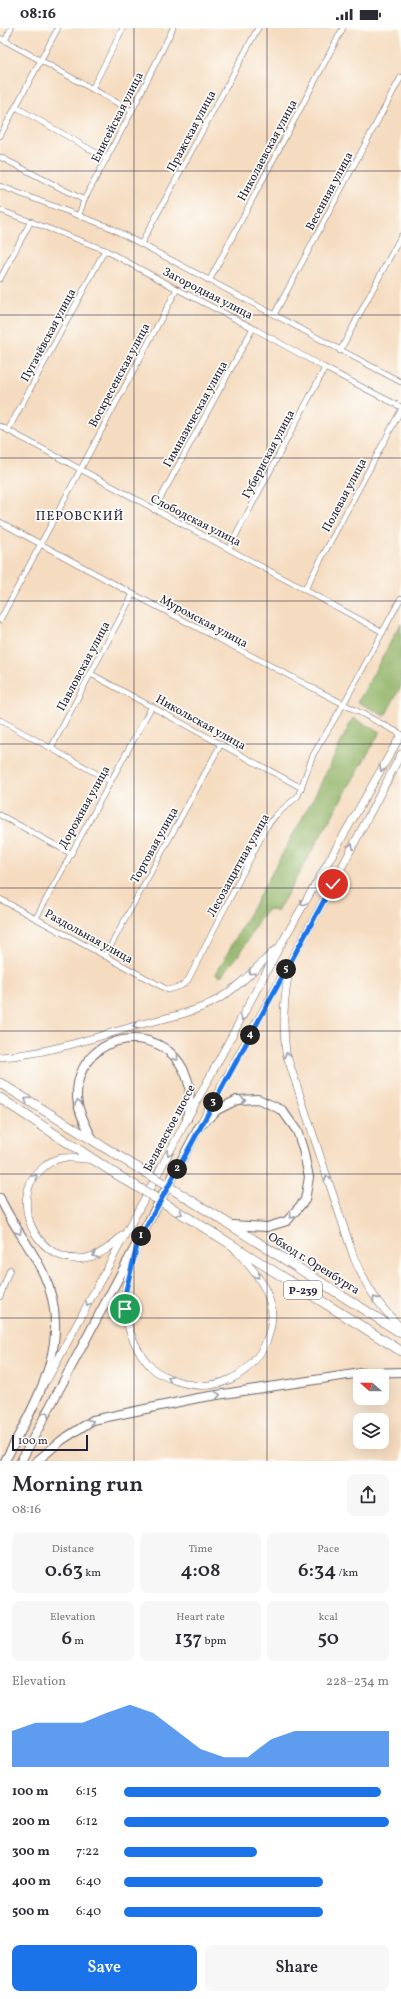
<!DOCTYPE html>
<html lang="en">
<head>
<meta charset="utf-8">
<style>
  :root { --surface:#fff; --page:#f7f7f7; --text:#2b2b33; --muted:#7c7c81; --accent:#1a73e8 }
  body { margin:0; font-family:Vollkorn,serif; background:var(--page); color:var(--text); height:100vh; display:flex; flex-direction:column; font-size:15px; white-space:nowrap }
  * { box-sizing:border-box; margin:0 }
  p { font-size:13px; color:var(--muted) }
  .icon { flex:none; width:22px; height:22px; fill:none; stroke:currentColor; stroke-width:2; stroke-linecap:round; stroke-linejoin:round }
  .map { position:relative; height:1433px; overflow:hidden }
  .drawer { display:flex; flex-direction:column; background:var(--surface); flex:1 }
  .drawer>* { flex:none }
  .needle { width:26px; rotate:291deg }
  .controls { position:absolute; left:353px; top:1341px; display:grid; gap:8px }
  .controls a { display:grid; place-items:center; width:36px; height:36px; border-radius:8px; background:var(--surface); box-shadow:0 4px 16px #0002; font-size:20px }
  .scale { position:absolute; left:12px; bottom:10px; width:76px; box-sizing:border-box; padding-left:4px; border:2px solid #22223b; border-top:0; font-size:11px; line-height:14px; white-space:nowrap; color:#22223b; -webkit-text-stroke:3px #fdfcf7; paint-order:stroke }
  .pin { position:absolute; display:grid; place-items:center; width:34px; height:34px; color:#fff; margin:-17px; border:2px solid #fff; border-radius:50%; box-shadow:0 1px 4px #0007 }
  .km { position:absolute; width:20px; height:20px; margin:-10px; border-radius:50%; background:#222; color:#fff; font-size:11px; line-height:20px; text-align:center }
  .round { display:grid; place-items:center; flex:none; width:42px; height:42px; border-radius:8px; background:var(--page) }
  .summary { display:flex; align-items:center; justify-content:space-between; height:68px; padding:0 12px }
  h1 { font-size:22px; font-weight:600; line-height:30px }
  .metrics { display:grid; grid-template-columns:repeat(3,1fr); gap:6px; height:68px; padding:4px 12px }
  .metrics div { display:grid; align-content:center; border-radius:8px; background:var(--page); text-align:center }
  .metrics b { font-size:20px; font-weight:600 }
  .metrics small { font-size:11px; font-weight:400 }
  .metrics p { font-size:11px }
  .chart { height:112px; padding:8px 12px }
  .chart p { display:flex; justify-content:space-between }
  .chart svg { width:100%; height:72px; margin-top:4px; fill:var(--accent); opacity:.7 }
  .button { display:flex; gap:8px; margin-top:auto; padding:8px 12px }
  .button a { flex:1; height:46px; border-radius:8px; background:var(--accent); color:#fff; font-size:16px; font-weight:600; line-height:46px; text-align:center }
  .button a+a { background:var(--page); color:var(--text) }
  ul { padding:0 12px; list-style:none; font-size:13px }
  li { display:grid; grid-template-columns:64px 48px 1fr; align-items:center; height:30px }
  li i { height:10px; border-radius:5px; background:var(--accent) }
  .status { display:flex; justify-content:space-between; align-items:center; height:28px; padding:0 20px; background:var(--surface); direction:ltr }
  .status svg { height:11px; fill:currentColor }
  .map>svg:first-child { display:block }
  .green { fill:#b9d278; stroke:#6e7a5a }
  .forest { fill:#92b468; stroke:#5a6b52 }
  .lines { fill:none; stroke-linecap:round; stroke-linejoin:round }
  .minor-casing { stroke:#6c6369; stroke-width:6 }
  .secondary-casing { stroke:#6c6369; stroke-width:8 }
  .primary-casing { stroke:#6c6369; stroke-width:10 }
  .trunk-casing { stroke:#6c6369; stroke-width:10 }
  .minor { stroke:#fff; stroke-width:5 }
  .secondary { stroke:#fff; stroke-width:7 }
  .primary { stroke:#fff; stroke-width:8 }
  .trunk { stroke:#fff; stroke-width:9 }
  .trunk-bridge-casing { stroke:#6c6369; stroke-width:10; stroke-linecap:butt }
  .trunk-bridge { stroke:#fff; stroke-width:9 }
  .oneway { stroke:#9c9ca7 }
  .route-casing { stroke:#fff; stroke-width:8 }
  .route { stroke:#1a73e8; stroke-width:5 }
  .grid { fill:none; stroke:#22223b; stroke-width:1; stroke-opacity:0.55 }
  .labels { text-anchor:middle; stroke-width:3.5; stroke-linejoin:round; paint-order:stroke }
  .shield { fill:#fdfcf7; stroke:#646373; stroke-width:1 }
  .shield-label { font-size:11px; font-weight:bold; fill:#22223b }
  .street-label { font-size:12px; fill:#22223b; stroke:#fdfcf7 }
  .neighbourhood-label { font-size:13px; letter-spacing:1px; fill:#22223b; stroke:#fdfcf7 }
</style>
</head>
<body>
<div class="status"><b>08:16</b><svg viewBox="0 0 49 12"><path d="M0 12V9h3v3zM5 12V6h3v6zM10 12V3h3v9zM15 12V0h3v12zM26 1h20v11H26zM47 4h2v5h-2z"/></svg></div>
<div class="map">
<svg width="401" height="1433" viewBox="0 0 401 1433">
  <rect width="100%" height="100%" fill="#fdfcf7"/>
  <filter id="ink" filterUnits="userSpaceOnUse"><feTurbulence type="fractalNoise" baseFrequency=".025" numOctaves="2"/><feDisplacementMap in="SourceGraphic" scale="8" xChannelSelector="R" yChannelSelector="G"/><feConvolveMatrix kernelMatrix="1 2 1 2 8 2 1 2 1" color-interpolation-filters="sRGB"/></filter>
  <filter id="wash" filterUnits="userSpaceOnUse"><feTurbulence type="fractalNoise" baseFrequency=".012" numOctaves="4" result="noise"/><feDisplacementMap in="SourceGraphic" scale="16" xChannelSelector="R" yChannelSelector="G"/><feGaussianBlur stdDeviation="0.9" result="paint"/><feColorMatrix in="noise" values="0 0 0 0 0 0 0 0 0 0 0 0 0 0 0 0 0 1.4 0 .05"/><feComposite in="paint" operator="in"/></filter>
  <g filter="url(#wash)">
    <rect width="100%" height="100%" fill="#f5dbbf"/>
    <path class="green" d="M401 735V739L365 807 364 806Z"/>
    <g class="forest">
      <path d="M401 595V658L385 688 358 674Z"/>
      <path d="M353 690 380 704 277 884 269 881 260 890 241 924 221 948 216 946 315 767Z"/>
    </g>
  </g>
  <g filter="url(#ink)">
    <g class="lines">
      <g class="minor-casing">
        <g id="minor">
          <path d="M0 10 132 83"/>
          <path d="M5 13 11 0"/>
          <path d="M92 61 123 0"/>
          <path d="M16 79 107 131"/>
          <path d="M0 108 58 0"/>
          <path d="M0 129 84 172"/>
          <path d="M0 158 109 199 401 354"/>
          <path d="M0 182 105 222 177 261 253 300 325 340 401 379"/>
          <path d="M79 187 84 172 132 83 173 0"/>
          <path d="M141 216 258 0"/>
          <path d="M0 251 31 193"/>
          <path d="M209 253 343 0"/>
          <path d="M274 287 401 49"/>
          <path d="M340 323 401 208"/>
          <path d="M0 398 383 604"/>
          <path d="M8 402 105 222"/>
          <path d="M154 482 253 300"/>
          <path d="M0 494 133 566 401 706"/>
          <path d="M229 520 325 340"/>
          <path d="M305 561 401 382"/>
          <path d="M0 592 177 261"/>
          <path d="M91 646 302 760"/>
          <path d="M0 692 110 753"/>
          <path d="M51 720 133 566"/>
          <path d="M0 787 70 825"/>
          <path d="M0 871 168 962 181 958 188 952 267 798 276 787 298 768 313 727 343 677 401 570"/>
          <path d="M36 890 152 678"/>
          <path d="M105 928 221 716"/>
          <path d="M0 1269 10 1241"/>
        </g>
      </g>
      <g class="secondary-casing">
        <g id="secondary">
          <path d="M290 937C284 970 282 991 286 1025L354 1230C368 1262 377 1275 401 1300"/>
          <path d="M0 1029C48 1026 96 1009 142 996 166 990 193 985 215 973 238 960 256 940 275 922"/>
          <path d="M201 1095 333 856 401 726"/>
          <path d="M93 1132C84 1131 72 1129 62 1130 54 1131 45 1137 39 1144 36 1147 32 1151 30 1156 15 1192 48 1241 90 1229 103 1226 113 1216 123 1207"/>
          <path d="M136 1222C130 1241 123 1262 125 1282 127 1302 137 1324 151 1339 158 1346 168 1350 177 1353 215 1366 251 1349 267 1312 271 1301 274 1286 270 1274 264 1253 249 1237 235 1221"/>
          <path d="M47 1352 280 918 401 707"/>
        </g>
      </g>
      <g class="primary-casing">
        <g id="primary">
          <path d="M92 1110C86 1097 77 1082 77 1067 77 1001 172 988 189 1057 191 1068 188 1080 187 1091"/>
          <path d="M0 1170C12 1197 32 1220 44 1247 75 1314 35 1375 5 1433"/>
          <path d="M21 1433 199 1099 217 1082 237 1072 258 1071 282 1082 297 1103 303 1121 309 1149 305 1172 287 1193 267 1199 232 1197"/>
          <path d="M37 1433 62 1412 93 1392 198 1370 262 1360 361 1345 401 1344"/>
        </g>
      </g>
      <g class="trunk-casing">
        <g id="trunk">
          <path d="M0 1055 120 1129"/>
          <path d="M0 1070 111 1143"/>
          <path d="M213 1186 401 1305"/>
          <path d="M205 1200 401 1323"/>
        </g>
      </g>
      <use href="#minor" class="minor"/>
      <use href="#secondary" class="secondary"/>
      <use href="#primary" class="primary"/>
      <use href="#trunk" class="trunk"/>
      <g class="trunk-bridge-casing">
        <g id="trunk-bridge">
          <path d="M120 1129 213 1186"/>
          <path d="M111 1143 205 1200"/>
        </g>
      </g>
      <use href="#trunk-bridge" class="trunk-bridge"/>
    </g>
    <defs><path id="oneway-chevron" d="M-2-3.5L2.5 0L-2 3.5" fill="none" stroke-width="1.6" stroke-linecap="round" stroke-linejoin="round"/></defs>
    <g class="oneway">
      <use href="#oneway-chevron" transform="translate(382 741) rotate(120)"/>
      <use href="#oneway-chevron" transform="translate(351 818) rotate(-64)"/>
      <use href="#oneway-chevron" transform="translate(303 875) rotate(119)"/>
      <use href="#oneway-chevron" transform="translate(251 944) rotate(137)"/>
      <use href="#oneway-chevron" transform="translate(243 990) rotate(118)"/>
      <use href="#oneway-chevron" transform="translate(135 998) rotate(164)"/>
      <use href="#oneway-chevron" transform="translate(287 1027) rotate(-104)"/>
      <use href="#oneway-chevron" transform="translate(176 1030) rotate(51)"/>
      <use href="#oneway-chevron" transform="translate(27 1072) rotate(-149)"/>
      <use href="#oneway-chevron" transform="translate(243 1072) rotate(-4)"/>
      <use href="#oneway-chevron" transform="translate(78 1074) rotate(-101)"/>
      <use href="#oneway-chevron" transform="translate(169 1125) rotate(118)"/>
      <use href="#oneway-chevron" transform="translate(35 1149) rotate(-50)"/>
      <use href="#oneway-chevron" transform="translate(327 1150) rotate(-109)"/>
      <use href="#oneway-chevron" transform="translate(180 1185) rotate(31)"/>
      <use href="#oneway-chevron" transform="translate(292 1188) rotate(132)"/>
      <use href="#oneway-chevron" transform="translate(19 1204) rotate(60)"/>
      <use href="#oneway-chevron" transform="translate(95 1227) rotate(158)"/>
      <use href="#oneway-chevron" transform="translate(257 1248) rotate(57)"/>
      <use href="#oneway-chevron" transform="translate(375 1271) rotate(-125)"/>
      <use href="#oneway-chevron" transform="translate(88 1276) rotate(118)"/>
      <use href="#oneway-chevron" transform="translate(170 1350) rotate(-157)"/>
      <use href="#oneway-chevron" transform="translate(218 1367) rotate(-9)"/>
      <use href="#oneway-chevron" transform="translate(46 1386) rotate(-62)"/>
      <use href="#oneway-chevron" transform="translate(91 1394) rotate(-26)"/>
    </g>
  </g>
  <g class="lines" filter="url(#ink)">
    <g class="route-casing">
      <path id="route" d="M125 1281 126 1262 138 1214 333 856"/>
    </g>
    <use href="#route" class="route"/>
  </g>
  <path class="grid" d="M134 0V1433M267 0V1433M0 143H401M0 287H401M0 430H401M0 573H401M0 716H401M0 860H401M0 1003H401M0 1146H401M0 1290H401"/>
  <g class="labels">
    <rect class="shield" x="284" y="1253" width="38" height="18" rx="3"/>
    <g class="shield-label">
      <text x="303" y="1266">Р-239</text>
    </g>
    <g class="street-label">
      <text transform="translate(117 89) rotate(-63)" y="4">Енисейская улица</text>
      <text transform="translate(191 103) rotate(-62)" y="4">Пражская улица</text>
      <text transform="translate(267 122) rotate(-62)" y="4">Николаевская улица</text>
      <text transform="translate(329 163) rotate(-62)" y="4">Весенняя улица</text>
      <text transform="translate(208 265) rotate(27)" y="4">Загородная улица</text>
      <text transform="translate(48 307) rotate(-62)" y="4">Пугачёвская улица</text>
      <text transform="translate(119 347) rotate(-62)" y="4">Воскресенская улица</text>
      <text transform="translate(195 386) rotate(-61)" y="4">Гимназическая улица</text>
      <text transform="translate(268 426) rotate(-62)" y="4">Губернская улица</text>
      <text transform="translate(344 467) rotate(-62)" y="4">Полевая улица</text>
      <text transform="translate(196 492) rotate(27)" y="4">Слободская улица</text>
      <text transform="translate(204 593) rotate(28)" y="4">Муромская улица</text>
      <text transform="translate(83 638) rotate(-62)" y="4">Павловская улица</text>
      <text transform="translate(201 694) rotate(29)" y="4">Никольская улица</text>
      <text transform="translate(84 779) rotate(-61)" y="4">Дорожная улица</text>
      <text transform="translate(154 817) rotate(-61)" y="4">Торговая улица</text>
      <text transform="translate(238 837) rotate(-61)" y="4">Лесозащитная улица</text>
      <text transform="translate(89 908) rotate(29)" y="4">Раздольная улица</text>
      <text transform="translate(169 1100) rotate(-62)" y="4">Беляевское шоссе</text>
      <text transform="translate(314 1235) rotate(32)" y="4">Обход г. Оренбурга</text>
    </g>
    <g class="neighbourhood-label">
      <text x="80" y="492">ПЕРОВСКИЙ</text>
    </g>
  </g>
</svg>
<div class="controls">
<a><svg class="needle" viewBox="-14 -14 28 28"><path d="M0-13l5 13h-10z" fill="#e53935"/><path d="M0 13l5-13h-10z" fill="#7c7c81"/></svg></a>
<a><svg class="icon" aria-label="layers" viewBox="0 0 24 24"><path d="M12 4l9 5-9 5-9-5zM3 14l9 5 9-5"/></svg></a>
</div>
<div class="scale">100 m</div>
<div class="pin" style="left:125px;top:1281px;background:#1e9e55"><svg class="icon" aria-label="arrive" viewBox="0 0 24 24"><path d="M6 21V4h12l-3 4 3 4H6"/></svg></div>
<div class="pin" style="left:333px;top:856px;background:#d93025"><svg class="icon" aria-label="check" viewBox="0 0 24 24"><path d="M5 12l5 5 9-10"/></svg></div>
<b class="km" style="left:141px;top:1208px">1</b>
<b class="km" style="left:177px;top:1141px">2</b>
<b class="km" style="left:213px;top:1074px">3</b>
<b class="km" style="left:250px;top:1007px">4</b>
<b class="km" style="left:286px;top:941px">5</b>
</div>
<section class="drawer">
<div class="summary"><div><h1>Morning run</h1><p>08:16</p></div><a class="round"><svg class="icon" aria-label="share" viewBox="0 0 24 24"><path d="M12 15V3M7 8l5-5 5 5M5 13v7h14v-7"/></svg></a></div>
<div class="metrics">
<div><p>Distance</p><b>0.63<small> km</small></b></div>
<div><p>Time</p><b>4:08</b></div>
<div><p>Pace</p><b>6:34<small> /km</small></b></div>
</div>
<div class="metrics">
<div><p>Elevation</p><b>6<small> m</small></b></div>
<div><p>Heart rate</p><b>137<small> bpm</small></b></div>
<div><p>kcal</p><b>50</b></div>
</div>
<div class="chart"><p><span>Elevation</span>228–234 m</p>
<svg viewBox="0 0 160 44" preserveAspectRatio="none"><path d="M0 44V22L10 17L20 17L30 17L40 11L50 6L60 11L70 22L80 33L90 38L100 38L110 27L120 22L130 22L140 22L150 22L160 22V44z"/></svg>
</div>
<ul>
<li><b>100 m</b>6:15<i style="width:97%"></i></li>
<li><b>200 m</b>6:12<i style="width:100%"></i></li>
<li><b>300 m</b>7:22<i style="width:50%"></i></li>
<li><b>400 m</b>6:40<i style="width:75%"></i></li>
<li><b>500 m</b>6:40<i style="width:75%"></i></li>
</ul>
<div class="button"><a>Save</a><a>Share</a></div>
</section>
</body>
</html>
